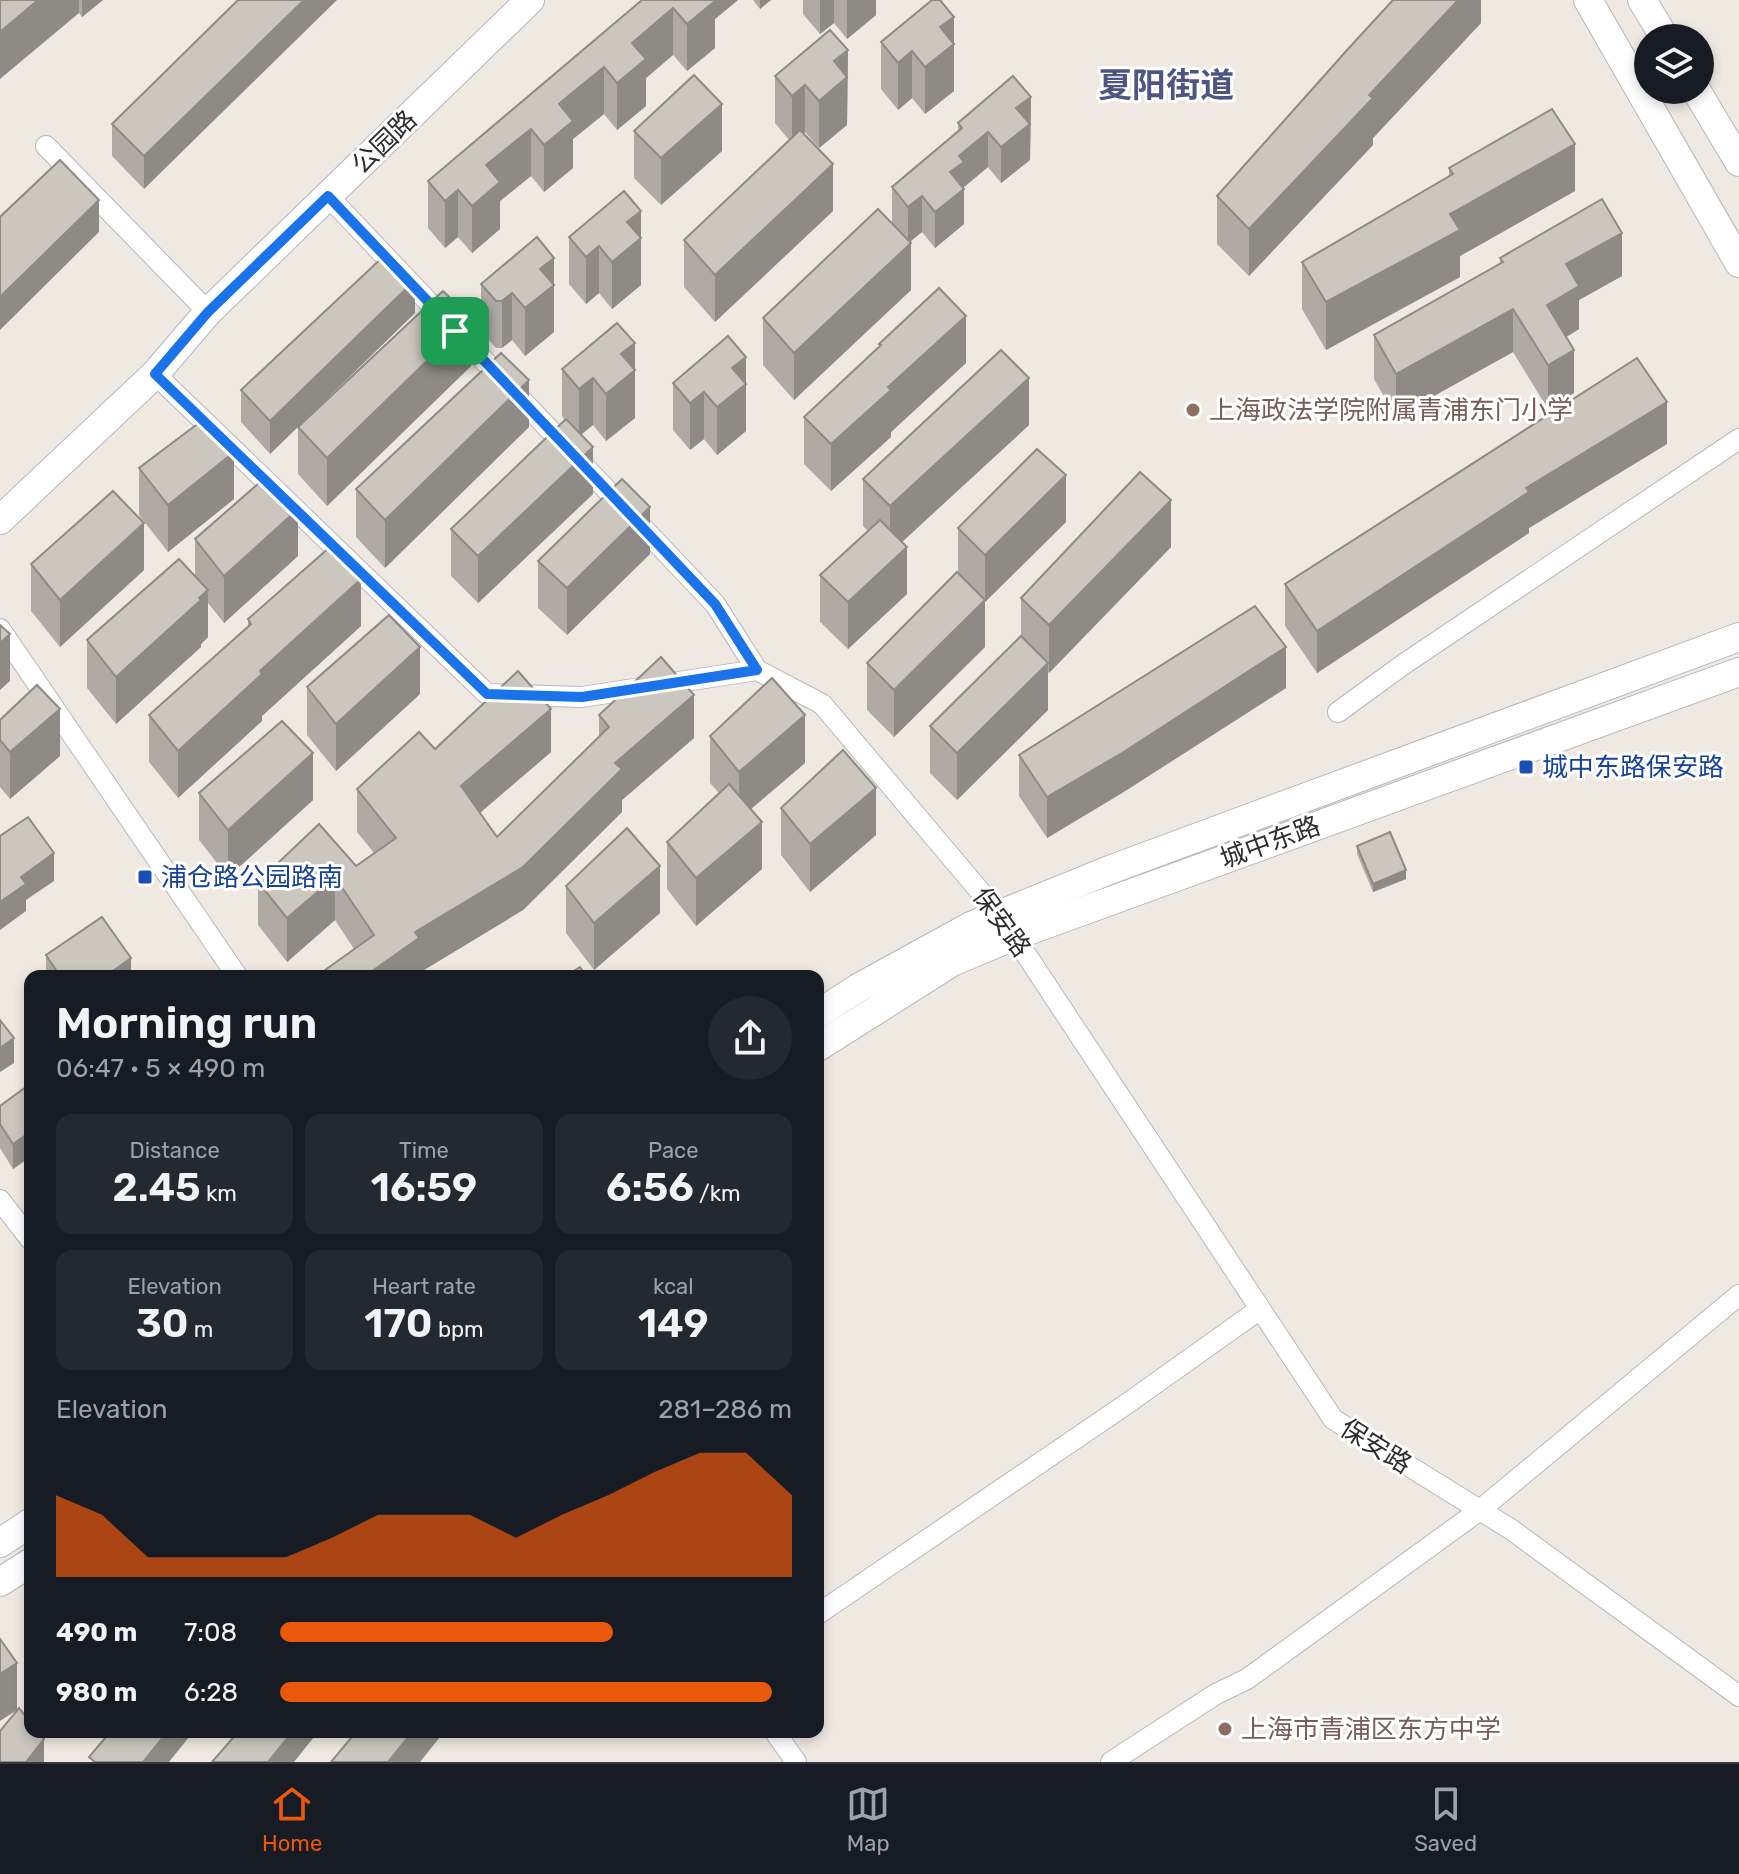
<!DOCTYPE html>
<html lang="en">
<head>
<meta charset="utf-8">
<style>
  :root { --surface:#171b24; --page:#242831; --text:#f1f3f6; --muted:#9ea1a6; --line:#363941; --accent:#ea580c }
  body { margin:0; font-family:Rubik,"Noto Sans SC",sans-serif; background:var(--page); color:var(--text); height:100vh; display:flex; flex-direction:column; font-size:30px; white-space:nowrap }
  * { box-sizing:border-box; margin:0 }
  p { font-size:26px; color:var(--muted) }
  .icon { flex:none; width:44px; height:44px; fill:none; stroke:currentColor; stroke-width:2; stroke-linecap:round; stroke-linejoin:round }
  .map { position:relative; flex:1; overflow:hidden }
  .panel { position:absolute; left:24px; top:970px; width:800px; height:768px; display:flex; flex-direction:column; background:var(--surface); border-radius:16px; box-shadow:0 4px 12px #0003 }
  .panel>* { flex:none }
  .controls { position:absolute; left:1634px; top:24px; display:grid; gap:16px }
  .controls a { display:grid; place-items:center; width:80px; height:80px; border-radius:50%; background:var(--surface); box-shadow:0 4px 12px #0003; font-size:40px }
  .pin { position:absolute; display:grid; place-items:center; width:68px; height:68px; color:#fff; margin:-34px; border-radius:16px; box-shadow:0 4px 12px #0006 }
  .round { display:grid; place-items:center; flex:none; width:84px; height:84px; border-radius:42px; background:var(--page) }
  .overview { display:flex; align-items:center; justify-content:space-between; height:136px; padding:0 32px }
  h1 { font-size:44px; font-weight:600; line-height:60px }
  .figures { display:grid; grid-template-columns:repeat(3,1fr); gap:12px; height:136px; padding:8px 32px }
  .figures div { display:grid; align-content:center; border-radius:16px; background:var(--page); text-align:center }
  .figures b { font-size:40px; font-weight:600 }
  .figures small { font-size:22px; font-weight:400 }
  .figures p { font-size:22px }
  .chart { height:224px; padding:16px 32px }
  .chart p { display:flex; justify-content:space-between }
  .chart svg { width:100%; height:144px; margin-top:8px; fill:var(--accent); opacity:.7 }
  ul { padding:0 32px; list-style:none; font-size:26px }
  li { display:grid; grid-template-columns:128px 96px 1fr; align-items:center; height:60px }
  li i { height:20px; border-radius:10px; background:var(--accent) }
  .menu { display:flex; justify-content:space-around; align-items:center; height:112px; border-top:2px solid var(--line); background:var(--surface); font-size:22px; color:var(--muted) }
  .menu a { display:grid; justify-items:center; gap:4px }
  .menu .selected { color:var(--accent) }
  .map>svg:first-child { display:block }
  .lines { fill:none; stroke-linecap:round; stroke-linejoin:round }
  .street-casing { stroke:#b4b7c1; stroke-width:22 }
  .secondary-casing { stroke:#b4b7c1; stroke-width:30 }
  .street { stroke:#fff; stroke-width:20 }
  .secondary { stroke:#fff; stroke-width:28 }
  .wall { fill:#afaba4 }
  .shaded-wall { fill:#8e8b86 }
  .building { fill:#cbc7bf; stroke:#8e8b86; stroke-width:2 }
  .route-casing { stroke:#fff; stroke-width:16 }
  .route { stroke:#1a73e8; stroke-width:10 }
  .education-dot { fill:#8d6e63; stroke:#fff; stroke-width:3 }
  .transit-dot { fill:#1a4fb4; stroke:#fff; stroke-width:3 }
  .labels { text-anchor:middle; stroke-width:6; stroke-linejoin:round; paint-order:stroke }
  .street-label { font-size:26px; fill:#2e2e2e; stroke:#fff }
  .education-label { font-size:26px; fill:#785e54; stroke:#fff; text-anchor:start }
  .transit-label { font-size:26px; fill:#164399; stroke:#fff; text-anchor:start }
  .district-label { font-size:34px; font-weight:bold; fill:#4d5680; stroke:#fff }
</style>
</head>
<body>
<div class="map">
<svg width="1739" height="1762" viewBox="0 0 1739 1762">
  <rect width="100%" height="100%" fill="#efe9e1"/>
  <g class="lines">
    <g class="street-casing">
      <g id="street">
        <path d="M46 146 208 312"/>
        <path d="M328 196 715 604 757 670"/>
        <path d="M155 374 487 694 582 697 757 670 822 704 1000 915 1333 1419 1512 1530 1739 1696"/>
        <path d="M0 629 237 976"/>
        <path d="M1338 712 1404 664 1739 439"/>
        <path d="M0 1200 30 1239"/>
        <path d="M818 1614 1128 1403 1260 1309"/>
        <path d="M775 1732 796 1762"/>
        <path d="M1111 1762 1216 1694 1247 1679 1480 1510 1739 1295"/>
      </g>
    </g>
    <g class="secondary-casing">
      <g id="secondary">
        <path d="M1588 0 1739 263"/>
        <path d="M1642 0 1665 38"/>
        <path d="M1696 90 1739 162"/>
        <path d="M0 520 155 374 208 312 530 0"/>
        <path d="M818 1014 858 988 971 926 1112 869 1739 637"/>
        <path d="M818 1047 952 962 1014 936 1739 672"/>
        <path d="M0 1543 30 1523"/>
        <path d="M0 1582 30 1563"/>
      </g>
    </g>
    <use href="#street" class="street"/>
    <use href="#secondary" class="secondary"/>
  </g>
  <g class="wall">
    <path d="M0 0H103L82 17 79 13Z"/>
    <path d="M238 0 144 189 112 156V124Z"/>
    <path d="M642 0H738L715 19V48L687 71 673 55 646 78V106L617 130 604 114 573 139V168L544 192 531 176 500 201V229L472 253 458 237 445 248 428 228V181Z"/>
    <path d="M753 0H771L760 9Z"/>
    <path d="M803 0H876V15L847 39 834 23 820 34 803 14Z"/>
    <path d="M1481 0V23L1373 138V145L1249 276 1217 244V196Z"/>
    <path d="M954 17V91L925 114 912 98 898 110 881 89V42Z"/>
    <path d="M848 50 847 125 819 148 805 132 803 134 833 211 715 322 684 287V240L789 140 775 123V76Z"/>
    <path d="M1031 97 1030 160 1001 183 988 167 964 187V224L935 248 922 232 910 242 911 290 794 400 763 365V318L892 222V187L958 132V123Z"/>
    <path d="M634 131 722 151 661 205 634 178Z"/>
    <path d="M1449 168 1575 191 1460 256V277L1326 350 1302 309V262L1449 176Z"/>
    <path d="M641 211V285L612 309 599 293 586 304 569 284V237Z"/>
    <path d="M554 258V332L525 356 512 340 502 348H496L481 331V284Z"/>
    <path d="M1500 258 1622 276 1579 300V329L1566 337 1574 393 1548 409 1513 352 1396 417 1374 379V335L1500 263Z"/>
    <path d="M415 313 270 454 241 422V390Z"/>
    <path d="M635 343V418L606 441 593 425 581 435 593 494 478 603 451 576V529L565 420 562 416V369Z"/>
    <path d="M879 344 966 363 891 432V437L831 491 804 464V417L879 347Z"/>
    <path d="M746 357V431L717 455 704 439 690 450 673 430V383Z"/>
    <path d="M471 366 327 506 298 474V427Z"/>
    <path d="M1029 425 902 542 907 594 848 649 820 622V575L868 531 863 526V479Z"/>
    <path d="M529 427 385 568 356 537V489Z"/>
    <path d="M1667 444 1529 528V533L1317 673 1285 626V584Z"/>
    <path d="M139 468 234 499 168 552 139 515Z"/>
    <path d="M1066 522 985 602V601V647L894 737 867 710V663L958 573V528Z"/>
    <path d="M195 539 298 556 224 623 208 603V637L201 644V647L116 724 87 688V640L195 576Z"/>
    <path d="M1171 547 1049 673 1048 671V710L957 800 930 773V726L1021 636V598Z"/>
    <path d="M650 554 567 635 538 608V561Z"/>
    <path d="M31 564 144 570 60 647 31 611Z"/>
    <path d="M248 619 361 626 262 716V721L178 798 149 762V715L248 627Z"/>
    <path d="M307 687 420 694 336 771 307 735Z"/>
    <path d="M1286 688 1122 793 1047 838 1019 796V755Z"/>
    <path d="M599 715 694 738 622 800V812L523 910 419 973V976H325V970L354 949 335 920 287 962 258 925V882L356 866 374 853 357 832V789L435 749 551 752 480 813 497 837 599 737Z"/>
    <path d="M0 720 60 756 10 799 0 787Z"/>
    <path d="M710 736 805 763 751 809 762 869 696 926 667 889V842L719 793 710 783Z"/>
    <path d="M199 793 313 800 228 877 199 840Z"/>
    <path d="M781 808 876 835 810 892 781 855Z"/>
    <path d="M1357 846 1406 879 1373 892 1357 854Z"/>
    <path d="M566 886 660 913 594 970 566 933Z"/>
    <path d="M46 955 131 976H46Z"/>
    <path d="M30 1084V1157L13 1169 0 1148V1106Z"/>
  </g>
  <g class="shaded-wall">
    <path d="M38 0H79V13L0 79V32Z"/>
    <path d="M82 0H103L82 17Z"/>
    <path d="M304 0H337L144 189V156Z"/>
    <path d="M701 0H738L715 19V48L687 71V24Z"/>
    <path d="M760 0H771L760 9Z"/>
    <path d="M820 0H834V23L820 34Z"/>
    <path d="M847 0H876V15L847 39Z"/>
    <path d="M1458 0H1481V23L1373 138V145L1249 276V229L1369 95Z"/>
    <path d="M673 8V55L646 78V106L617 130V83L632 43Z"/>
    <path d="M954 17V91L925 114V67L940 27Z"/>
    <path d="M848 50 847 125 819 148V101L834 61Z"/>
    <path d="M912 51V98L898 110V63Z"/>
    <path d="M604 67V114L573 139V168L544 192V145L559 104Z"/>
    <path d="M805 85V132L792 143V96Z"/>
    <path d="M1031 97 1030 160 1001 183V147L1016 108Z"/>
    <path d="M722 104V151L661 205V158Z"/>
    <path d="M531 129V176L500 201V229L472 253V206L486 165Z"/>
    <path d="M988 132V167L964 187V224L935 248V212L950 172 959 156Z"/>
    <path d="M1575 144V191L1460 256V277L1326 350V302L1450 214Z"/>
    <path d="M833 164V211L715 322V275Z"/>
    <path d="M458 190V237L445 248V201Z"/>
    <path d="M922 196V232L908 243V207Z"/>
    <path d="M99 200V232L0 330V297Z"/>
    <path d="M641 211V285L612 309V262L627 222Z"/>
    <path d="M1622 233V276L1579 300V329L1547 349V305L1566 264Z"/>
    <path d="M911 243V290L794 400V353Z"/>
    <path d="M599 246V293L586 304V257Z"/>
    <path d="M554 258V332L525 356V308L540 269Z"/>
    <path d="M415 280V313L270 454V421Z"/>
    <path d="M512 293V340L502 348V301Z"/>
    <path d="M1513 309V352L1396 417V374Z"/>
    <path d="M966 316V363L891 432V437L831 491V444L888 387Z"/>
    <path d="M471 318V366L327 506V458Z"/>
    <path d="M635 343V418L606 441V394L621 354Z"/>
    <path d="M1574 350V393L1548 409V365Z"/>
    <path d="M746 357V431L717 455V407L732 368Z"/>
    <path d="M593 378V425L579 436V389Z"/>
    <path d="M1029 378V425L890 553V506Z"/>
    <path d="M529 380V427L385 568V520Z"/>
    <path d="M704 392V439L690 450V403Z"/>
    <path d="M1667 402V444L1529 528V533L1317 673V631L1526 488Z"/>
    <path d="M593 447V494L478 603V556Z"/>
    <path d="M234 452V499L168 552V505Z"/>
    <path d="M1066 475V522L985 602V555Z"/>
    <path d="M1171 500V547L1049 673V625Z"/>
    <path d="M650 507V554L567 635V588Z"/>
    <path d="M298 509V556L224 623V576Z"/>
    <path d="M144 523V570L60 647V600Z"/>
    <path d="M907 547V594L848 649V602Z"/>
    <path d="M361 579V626L262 716V721L178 798V751L260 671Z"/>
    <path d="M208 590V637L201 644V647L116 724V677Z"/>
    <path d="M985 600V647L894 737V690Z"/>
    <path d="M10 634V681L0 690V643Z"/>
    <path d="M420 647V694L336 771V724Z"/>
    <path d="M1286 647V688L1122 793 1047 838V797Z"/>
    <path d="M1048 663V710L957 800V753Z"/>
    <path d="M694 695V738L622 800V812L523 910 419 973V976H365Z"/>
    <path d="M60 709V756L10 799V752Z"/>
    <path d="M551 709V752L461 829V786Z"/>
    <path d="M805 715V763L739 819V772Z"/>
    <path d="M313 753V800L228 877V830Z"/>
    <path d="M876 788V835L810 892V844Z"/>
    <path d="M762 822V869L696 926V878Z"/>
    <path d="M54 853V881L26 900V911L0 930V902L21 877Z"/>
    <path d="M660 866V913L594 970V923Z"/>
    <path d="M1406 870V879L1373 892V884Z"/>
    <path d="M335 877V920L287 962V918Z"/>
    <path d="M131 958V976H106Z"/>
    <path d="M14 1038V1063L0 1072V1048Z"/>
    <path d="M30 1132V1157L13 1169V1144Z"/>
    <path d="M17 1663V1710L0 1721V1674Z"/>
    <path d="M167 1732H193L169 1762H143Z"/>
    <path d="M292 1732H318L294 1762H268Z"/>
    <path d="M412 1732H444L420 1762H388Z"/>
    <path d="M44 1739V1762H26Z"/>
  </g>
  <g class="building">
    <path d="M0 0H38L0 32Z"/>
    <path d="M238 0H304L144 156 112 124Z"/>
    <path d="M642 0H714L715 1 687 24 673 8 632 43 646 59 617 83 604 67 572 93 559 104 573 121 544 145 531 129 486 165 500 182 472 206 458 190 445 201 428 181Z"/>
    <path d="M932 0H940L954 17 940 27 954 44 925 67 912 51 898 63 881 42Z"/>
    <path d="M1393 0H1458L1369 95 1373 98 1249 229 1217 196 1348 49Z"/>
    <path d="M830 30 848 50 834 61 847 77 819 101 805 85 792 96 775 76Z"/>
    <path d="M694 75 722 104 661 158 634 131Z"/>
    <path d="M1013 76 1031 97 1016 108 1030 124 1001 147 988 132 959 156 964 162 950 172 964 189 935 212 922 196 908 207 892 187 962 128 958 123Z"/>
    <path d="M1552 109 1575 144 1450 214 1460 230 1326 302 1302 262 1453 174 1449 168Z"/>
    <path d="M800 130 833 164 715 275 684 240Z"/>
    <path d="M60 160 99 200 0 297V217Z"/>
    <path d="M624 191 641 211 627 222 641 238 612 262 599 246 586 257 569 237Z"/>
    <path d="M1602 199 1622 233 1566 264 1579 286 1547 305 1574 350 1548 365 1513 309 1396 374 1374 335 1503 262 1500 258Z"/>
    <path d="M878 209 911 243 794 353 763 318Z"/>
    <path d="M537 237 554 258 540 269 554 285 525 308 512 293 502 301H496L481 284Z"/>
    <path d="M386 254 415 280 270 421 241 390Z"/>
    <path d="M939 288 966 316 888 387 891 390 831 444 804 417 881 345 879 344Z"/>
    <path d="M443 291 471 318 327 458 298 427Z"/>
    <path d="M617 323 635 343 621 354 635 370 606 394 593 378 579 389 562 369Z"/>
    <path d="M728 336 746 357 732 368 746 384 717 407 704 392 690 403 673 383Z"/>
    <path d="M1001 350 1029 378 890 506 863 479Z"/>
    <path d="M501 353 529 380 385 520 356 489Z"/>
    <path d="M1637 358 1667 402 1526 488 1529 492 1317 631 1285 584Z"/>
    <path d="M204 419 234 452 168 505 139 468Z"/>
    <path d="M566 419 593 447 478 556 451 529Z"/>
    <path d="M1037 449 1066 475 985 555 958 528Z"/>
    <path d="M1140 472 1171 500 1049 625 1021 598Z"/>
    <path d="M267 476 298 509 224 576 195 539Z"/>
    <path d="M622 479 650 507 567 588 538 561Z"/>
    <path d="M113 491 144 523 60 600 31 564Z"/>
    <path d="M880 520 907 547 848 602 820 575Z"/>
    <path d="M330 547 361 579 260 671 262 674 178 751 149 715 251 624 248 619Z"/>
    <path d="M179 559 208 590 199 598 201 600 116 677 87 640Z"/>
    <path d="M957 572 985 600 894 690 867 663Z"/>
    <path d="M1255 606 1286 647 1122 753 1047 797 1019 755Z"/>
    <path d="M389 615 420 647 336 724 307 687Z"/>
    <path d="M0 625 10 634 0 643Z"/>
    <path d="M1021 636 1048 663 957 753 930 726Z"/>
    <path d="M661 657 694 695 615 763 622 769 523 867 415 932 419 938 365 976H328L325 970 374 935 335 877 287 918 258 882 319 824 356 866 396 838 357 789 419 732 435 749 518 671 551 709 461 786 497 837 609 727 599 715Z"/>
    <path d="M772 678 805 715 739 772 710 736Z"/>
    <path d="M37 685 60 709 10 752 0 740V720Z"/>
    <path d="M282 721 313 753 228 830 199 793Z"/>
    <path d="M843 750 876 788 810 844 781 808Z"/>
    <path d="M729 784 762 822 696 878 667 842Z"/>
    <path d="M28 817 54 853 21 877 26 884 0 902V836Z"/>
    <path d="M627 828 660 866 594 923 566 886Z"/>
    <path d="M1390 832 1406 870 1373 884 1357 846Z"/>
    <path d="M102 917 131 958 106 976H60L46 955Z"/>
    <path d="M580 967 586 976H566Z"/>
    <path d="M0 1020 14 1038 0 1048Z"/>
    <path d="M30 1084V1132L13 1144 0 1124V1106Z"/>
    <path d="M0 1639 17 1663 0 1674Z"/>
    <path d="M19 1708 30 1722V1732H38L44 1739 26 1762H0V1731Z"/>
    <path d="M110 1732H167L143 1762H95L89 1757Z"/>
    <path d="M238 1732H292L268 1762H212Z"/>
    <path d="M356 1732H412L388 1762H331Z"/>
  </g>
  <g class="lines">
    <g class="route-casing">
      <path id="route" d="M328 196 715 604 757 670 582 697 487 694 155 374 208 312Z"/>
    </g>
    <use href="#route" class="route"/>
  </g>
  <g class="education-dot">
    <circle cx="1193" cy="410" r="8"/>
    <circle cx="1225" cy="1729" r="8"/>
  </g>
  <g class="transit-dot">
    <rect x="1518" y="759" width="16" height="16" rx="4"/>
    <rect x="137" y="869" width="16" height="16" rx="4"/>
  </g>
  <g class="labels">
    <g class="street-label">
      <text transform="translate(384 142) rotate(-44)" y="9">公园路</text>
      <text transform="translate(1270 842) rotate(-20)" y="9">城中东路</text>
      <text transform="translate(1002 922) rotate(54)" y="9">保安路</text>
      <text transform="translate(1376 1446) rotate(32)" y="9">保安路</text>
    </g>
    <g class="education-label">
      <text x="1209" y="419">上海政法学院附属青浦东门小学</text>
      <text x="1241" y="1738">上海市青浦区东方中学</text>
    </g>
    <g class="transit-label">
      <text x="1542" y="776">城中东路保安路</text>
      <text x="161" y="886">浦仓路公园路南</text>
    </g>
    <g class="district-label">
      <text x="1166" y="97">夏阳街道</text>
    </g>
  </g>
</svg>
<div class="controls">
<a><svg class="icon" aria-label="layers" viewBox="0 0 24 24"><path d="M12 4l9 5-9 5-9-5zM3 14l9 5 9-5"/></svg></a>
</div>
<div class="pin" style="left:455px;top:331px;background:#1e9e55"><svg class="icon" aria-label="arrive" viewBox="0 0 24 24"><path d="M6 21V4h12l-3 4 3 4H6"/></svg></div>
<section class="panel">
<div class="overview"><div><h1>Morning run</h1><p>06:47 · 5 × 490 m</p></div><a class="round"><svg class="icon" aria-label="share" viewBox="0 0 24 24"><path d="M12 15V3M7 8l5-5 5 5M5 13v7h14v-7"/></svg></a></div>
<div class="figures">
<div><p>Distance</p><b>2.45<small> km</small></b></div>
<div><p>Time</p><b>16:59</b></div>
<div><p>Pace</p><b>6:56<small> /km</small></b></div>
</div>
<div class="figures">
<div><p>Elevation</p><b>30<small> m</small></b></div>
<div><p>Heart rate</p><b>170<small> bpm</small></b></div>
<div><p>kcal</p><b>149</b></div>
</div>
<div class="chart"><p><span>Elevation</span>281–286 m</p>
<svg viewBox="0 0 160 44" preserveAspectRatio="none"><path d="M0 44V19L10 25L20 38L30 38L40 38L50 38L60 32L70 25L80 25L90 25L100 32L110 25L120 19L130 12L140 6L150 6L160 19V44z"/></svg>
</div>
<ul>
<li><b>490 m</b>7:08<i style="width:65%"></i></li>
<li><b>980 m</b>6:28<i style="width:96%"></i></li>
</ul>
</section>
</div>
<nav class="menu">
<a class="selected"><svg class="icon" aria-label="home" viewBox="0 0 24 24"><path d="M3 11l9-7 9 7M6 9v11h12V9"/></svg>Home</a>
<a><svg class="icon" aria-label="map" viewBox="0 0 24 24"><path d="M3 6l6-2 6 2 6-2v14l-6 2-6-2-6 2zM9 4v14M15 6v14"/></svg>Map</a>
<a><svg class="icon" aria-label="saved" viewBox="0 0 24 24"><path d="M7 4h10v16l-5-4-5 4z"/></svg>Saved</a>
</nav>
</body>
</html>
